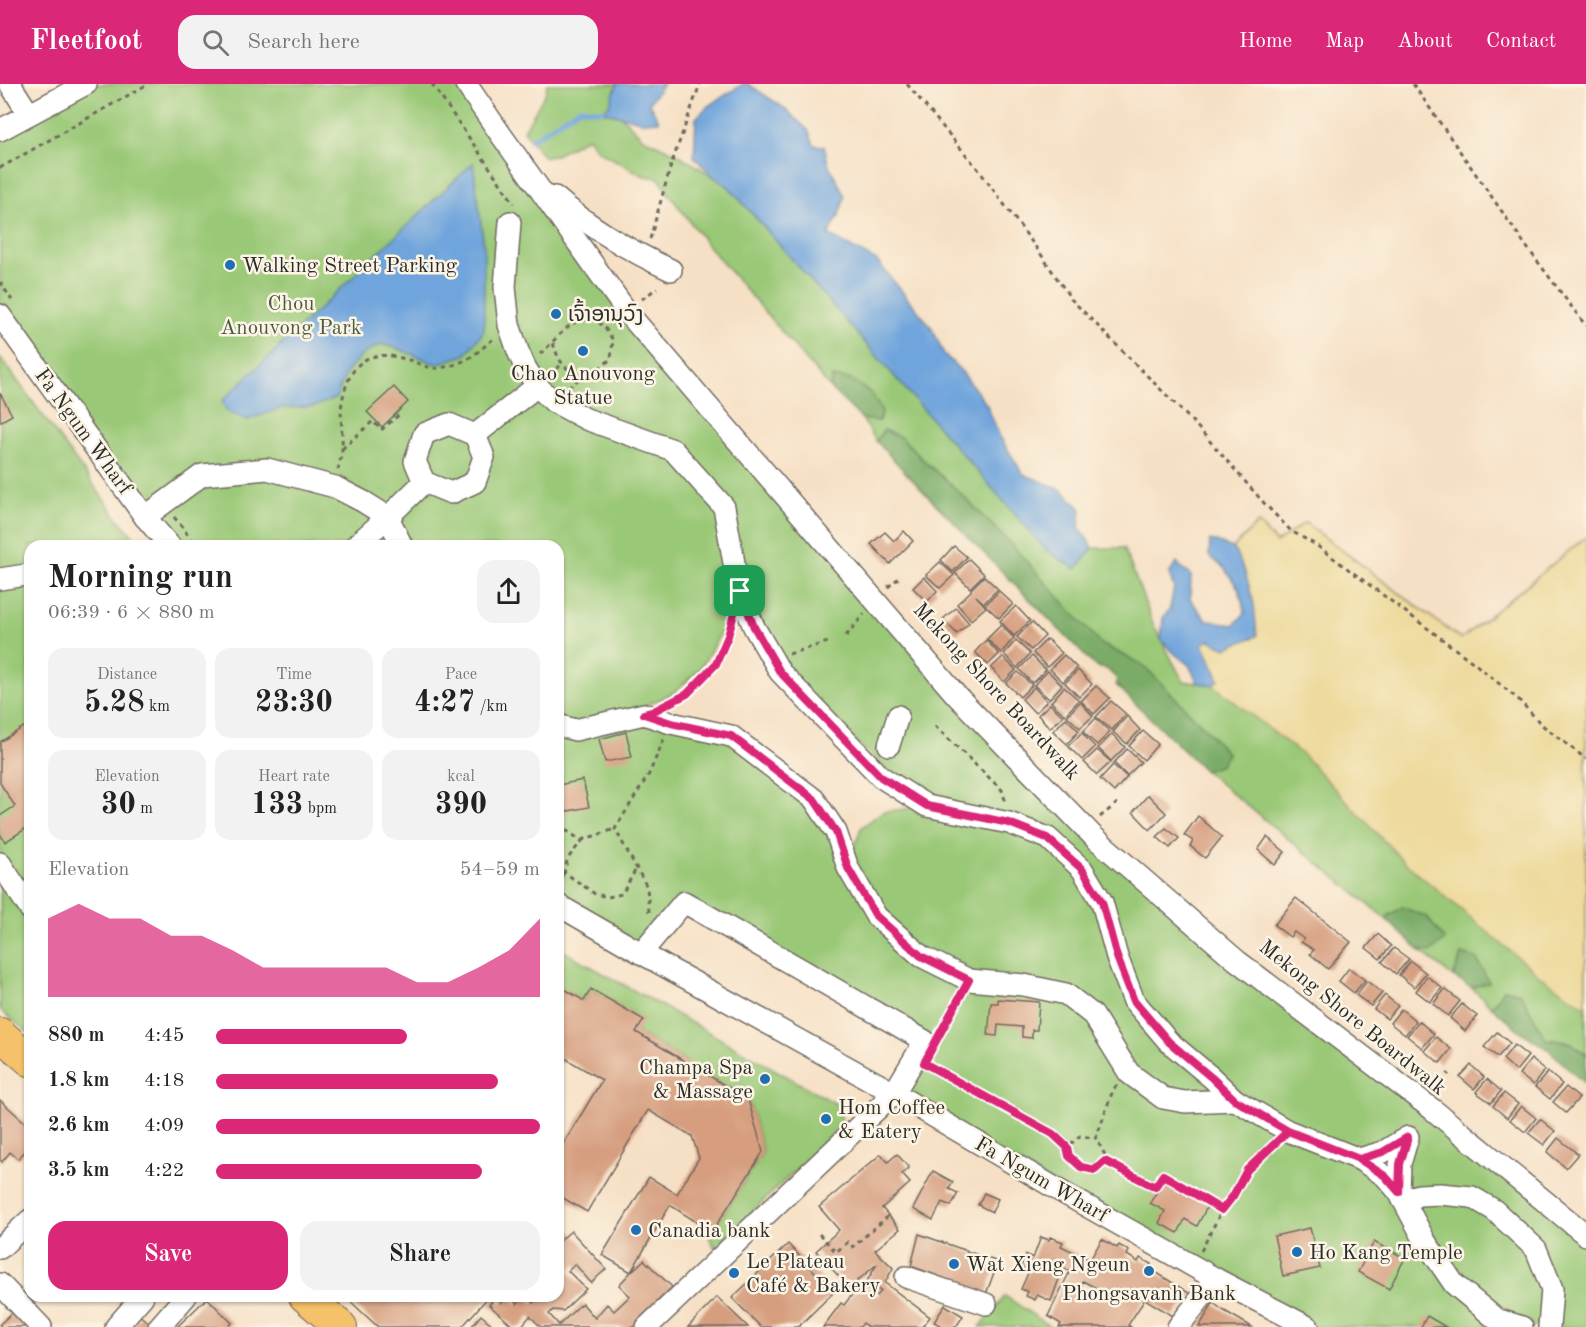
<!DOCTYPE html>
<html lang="en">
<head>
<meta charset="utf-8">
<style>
  :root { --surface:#fff; --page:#f2f2f2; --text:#222; --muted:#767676; --accent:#db2777 }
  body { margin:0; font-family:"Old Standard TT","Noto Sans Lao",serif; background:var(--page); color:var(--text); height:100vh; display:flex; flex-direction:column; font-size:22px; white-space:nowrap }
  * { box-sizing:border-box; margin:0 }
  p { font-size:20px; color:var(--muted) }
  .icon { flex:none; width:33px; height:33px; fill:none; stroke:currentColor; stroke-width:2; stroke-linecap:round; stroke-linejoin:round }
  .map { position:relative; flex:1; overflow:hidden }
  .details { position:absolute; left:24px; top:456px; width:540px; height:762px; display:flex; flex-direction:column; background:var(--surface); border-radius:18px; box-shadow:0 2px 4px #0004 }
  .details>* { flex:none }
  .pin { position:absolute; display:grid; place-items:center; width:51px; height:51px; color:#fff; margin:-26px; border-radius:12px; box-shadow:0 3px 9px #0006 }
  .round { display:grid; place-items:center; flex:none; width:63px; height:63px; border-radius:18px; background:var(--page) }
  .summary { display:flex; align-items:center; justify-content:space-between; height:102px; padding:0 24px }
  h1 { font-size:33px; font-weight:600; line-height:45px }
  .stats { display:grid; grid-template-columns:repeat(3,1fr); gap:9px; height:102px; padding:6px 24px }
  .stats div { display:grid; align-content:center; border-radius:15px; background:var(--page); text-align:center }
  .stats b { font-size:30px; font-weight:600 }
  .stats small { font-size:16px; font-weight:400 }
  .stats p { font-size:16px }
  .chart { height:168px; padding:12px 24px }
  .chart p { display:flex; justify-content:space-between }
  .chart svg { width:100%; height:108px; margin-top:6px; fill:var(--accent); opacity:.7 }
  .cta { display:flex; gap:12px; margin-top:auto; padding:12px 24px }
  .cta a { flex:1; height:69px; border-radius:18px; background:var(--accent); color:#fff; font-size:24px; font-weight:600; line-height:69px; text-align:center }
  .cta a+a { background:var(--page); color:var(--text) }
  ul { padding:0 24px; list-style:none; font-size:20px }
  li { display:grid; grid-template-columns:96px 72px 1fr; align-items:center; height:45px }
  li i { height:15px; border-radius:8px; background:var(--accent) }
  header { display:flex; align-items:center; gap:36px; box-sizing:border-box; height:84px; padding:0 30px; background:var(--accent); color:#fff }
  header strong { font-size:28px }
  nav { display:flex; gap:33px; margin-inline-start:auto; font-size:21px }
  .search { width:420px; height:54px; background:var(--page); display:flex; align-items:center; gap:15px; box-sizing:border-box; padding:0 21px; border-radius:18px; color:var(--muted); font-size:22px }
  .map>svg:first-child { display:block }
  .green { fill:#99c876; stroke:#627a50; stroke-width:1.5; fill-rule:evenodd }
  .forest { fill:#7aac67; stroke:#526c49; stroke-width:1.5 }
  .sand { fill:#eeda9e; stroke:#8c8264; stroke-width:1.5 }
  .water { fill:#6fa4dc; stroke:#4d6884; stroke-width:1.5 }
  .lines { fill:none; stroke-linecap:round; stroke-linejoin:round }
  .stream { stroke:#6fa4dc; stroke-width:5 }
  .building { fill:#d69e7f; fill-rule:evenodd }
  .minor-casing { stroke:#726a61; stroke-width:24 }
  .highway-casing { stroke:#726a61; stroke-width:34 }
  .path { stroke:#726a61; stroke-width:3; stroke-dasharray:4.5 4.5; stroke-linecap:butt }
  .minor { stroke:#fff; stroke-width:21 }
  .highway { stroke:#f5c16b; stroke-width:32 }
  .route-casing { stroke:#fff; stroke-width:12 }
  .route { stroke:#db2777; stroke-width:8 }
  .poi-dot { fill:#1f6fb2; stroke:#fcf5e5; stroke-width:2 }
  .labels { text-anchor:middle; stroke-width:5; stroke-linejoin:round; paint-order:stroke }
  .poi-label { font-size:21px; fill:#2b2b2b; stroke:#fcf5e5; text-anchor:start }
  .park-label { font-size:21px; fill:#4c5a42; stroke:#fcf5e5 }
  .street-label { font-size:21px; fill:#2b2b2b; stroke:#fcf5e5 }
</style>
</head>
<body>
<header>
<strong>Fleetfoot</strong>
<div class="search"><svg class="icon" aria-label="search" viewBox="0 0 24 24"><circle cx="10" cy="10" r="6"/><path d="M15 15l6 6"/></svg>Search here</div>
<nav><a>Home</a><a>Map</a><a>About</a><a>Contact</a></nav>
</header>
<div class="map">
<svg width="1586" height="1243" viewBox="0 0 1586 1243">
  <rect width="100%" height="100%" fill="#fcf5e5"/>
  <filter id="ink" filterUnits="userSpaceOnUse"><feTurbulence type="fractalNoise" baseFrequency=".0167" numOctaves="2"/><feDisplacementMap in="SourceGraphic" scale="12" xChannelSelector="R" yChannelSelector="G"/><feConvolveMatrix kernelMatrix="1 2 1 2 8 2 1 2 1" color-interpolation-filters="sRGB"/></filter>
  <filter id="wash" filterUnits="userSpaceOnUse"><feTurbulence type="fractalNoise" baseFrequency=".008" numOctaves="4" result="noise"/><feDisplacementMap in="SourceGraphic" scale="24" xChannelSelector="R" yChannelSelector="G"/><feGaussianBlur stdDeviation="1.35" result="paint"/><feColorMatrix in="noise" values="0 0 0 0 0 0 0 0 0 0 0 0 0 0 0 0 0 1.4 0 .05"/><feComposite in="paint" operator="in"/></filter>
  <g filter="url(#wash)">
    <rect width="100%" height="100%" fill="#f6e0c5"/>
    <g class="green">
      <path d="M86 0H466L627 228 1094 753 1586 1149V1243H1308L894 1009 925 958 685 819 641 869 558 821V462H170L0 231V46ZM727 492 780 588 926 722 882 728 861 744 848 782 814 715 731 652 644 622 674 609 700 585 722 547Z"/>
      <path d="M547 0H617L610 21 643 54 676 69 728 102 796 179 1076 485 1093 464H1124L1154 542 1183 597 1213 601 1203 560 1257 552 1245 488 1233 464 1258 439 1276 459 1305 439 1461 555 1586 453V970L1571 959 1546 955 1520 909 1503 905 1492 923 1472 904 1489 898 1462 870 1453 893 1419 866 1431 868 1402 824 1385 834 1205 687 1221 681 1227 669 1203 642 1143 581 1101 560 902 354 884 346 876 357 862 335 879 337 872 310 851 296 833 293 830 304 709 163 669 110 659 94 644 92 597 66 588 53 558 70 545 74 524 47 546 8Z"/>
      <path d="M0 273 119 436 142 462H30V950L0 926Z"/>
      <path d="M558 864 840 1022 842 1041 715 1164 704 1143 712 1148 763 1068 748 1015 636 948 643 936 592 905 584 917 558 901Z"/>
      <path d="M1005 1212 1051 1243H980Z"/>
    </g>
    <g class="forest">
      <path d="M832 293 852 296 872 310 882 327 879 337 862 335 830 304Z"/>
      <path d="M884 346 902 354 922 375 960 409 1008 457 1101 560 1143 581 1203 642 1227 669 1221 681 1205 687 1116 601 1117 595 1107 585 1096 583 921 405 876 357Z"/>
      <path d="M1402 823 1427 833 1445 856 1431 868 1419 866 1385 834Z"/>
      <path d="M1462 870 1476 874 1489 898 1472 904 1453 893Z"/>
      <path d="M1503 905 1520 909 1546 955 1571 959 1586 970V1001L1548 965 1521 948 1492 923Z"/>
    </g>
    <path class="sand" d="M1258 439 1276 459 1305 439 1461 555 1586 453V923L1540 892 1404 778 1303 671 1213 601 1218 595 1203 560 1208 556 1257 552 1245 488 1233 464Z"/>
    <g class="water">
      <path d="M617 0H663L649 19 659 37 644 38 602 27 610 20Z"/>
      <path d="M743 0H748L783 23 808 46 814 61 824 62 828 79 845 112 839 132 828 151 877 177 932 244 944 270 962 288 987 321 1000 353 1023 390 1062 406 1081 425 1079 443 1093 464 1076 485 1047 467 728 102 715 94 694 73 696 34 708 22Z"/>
      <path d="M473 79 484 162V247L465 271 436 280 399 265 381 260 363 270 347 287 336 314 313 323 282 324 248 336 227 328 222 317Z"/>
      <path d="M1210 456 1233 464 1245 488 1254 520 1257 552 1226 564 1209 556 1203 560 1219 596 1213 601 1198 599 1189 581 1175 570 1161 556 1163 534 1170 524 1174 504 1169 490 1177 479 1191 492 1190 515 1206 536 1234 541 1245 529 1239 505 1224 484 1209 472Z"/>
    </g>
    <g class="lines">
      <path class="stream" d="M531 56 580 24 602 27"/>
    </g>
    <g id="blocks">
      <g class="building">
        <path d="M394 303 408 318 382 343 367 328Z"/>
        <path d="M0 309 12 331 0 338Z"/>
        <path d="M904 447 913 457 890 480 871 460 885 448 894 457Z"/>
        <path d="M954 462 967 473 953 488 941 476Z"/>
        <path d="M969 475 984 490 970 504 955 489Z"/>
        <path d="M940 478 954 491 940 504 926 491Z"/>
        <path d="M984 492 998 505 984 519 976 512 986 523 971 536 957 520 971 507V505Z"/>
        <path d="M924 493 937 507 927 518 913 504Z"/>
        <path d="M999 507 1013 520 999 534 985 521Z"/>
        <path d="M1016 522 1030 537 1014 552 1000 537Z"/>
        <path d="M956 524 969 539 957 550 943 535Z"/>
        <path d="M1032 538 1045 552 1031 566 1017 553Z"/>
        <path d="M1001 541 1014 554 1001 569 987 555Z"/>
        <path d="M1047 555 1062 569 1047 583 1033 569Z"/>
        <path d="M986 556 999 570 988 581 975 568Z"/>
        <path d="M1016 556 1030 570 1017 584 1004 570Z"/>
        <path d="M1064 571 1077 584 1063 598 1050 585Z"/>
        <path d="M1032 572 1046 586 1032 599 1019 585Z"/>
        <path d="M1003 573 1016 586 1004 598 991 584Z"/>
        <path d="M1078 586 1092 600 1079 613 1065 599Z"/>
        <path d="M1048 587 1062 601 1049 615 1034 601Z"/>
        <path d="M1018 588 1032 601 1020 613 1006 599Z"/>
        <path d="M1096 602 1110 614 1094 630 1081 617Z"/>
        <path d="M1034 603 1047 617 1035 629 1022 615Z"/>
        <path d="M1064 603 1079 616 1065 631 1051 618Z"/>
        <path d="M1111 617 1126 630 1112 646 1096 633Z"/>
        <path d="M1080 618 1093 632 1080 644 1067 632Z"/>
        <path d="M1050 620 1063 632 1050 644 1038 631Z"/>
        <path d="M1127 632 1140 646 1127 660 1113 648Z"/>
        <path d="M1066 634 1079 647 1067 660 1053 647Z"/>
        <path d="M1096 634 1110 648 1097 661 1083 648Z"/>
        <path d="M30 639V742L5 758 0 750V732L15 722 0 699V658Z"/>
        <path d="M1143 647 1158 660 1144 676 1129 662Z"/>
        <path d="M626 648 632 673 605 678 599 655Z"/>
        <path d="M1082 649 1095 663 1082 676 1068 662Z"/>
        <path d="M1112 650 1125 663 1111 677 1098 664Z"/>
        <path d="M1127 665 1141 678 1127 692 1114 679Z"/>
        <path d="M1097 666 1111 678 1097 691 1084 678Z"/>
        <path d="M1113 681 1127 693 1114 708 1100 695Z"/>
        <path d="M583 696 589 723 558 729V701Z"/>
        <path d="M1148 711 1166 729 1150 746 1133 728Z"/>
        <path d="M1198 732 1222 753 1205 774 1190 762 1193 757 1184 751Z"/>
        <path d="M1166 744 1179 754 1170 764 1157 753Z"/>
        <path d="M1267 753 1285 768 1275 781 1258 766Z"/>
        <path d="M1296 814 1351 858 1328 885 1310 870 1314 866 1301 858 1304 855 1294 848 1290 853 1274 841Z"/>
        <path d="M1378 850 1391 862 1380 875 1366 864Z"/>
        <path d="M1394 864 1409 875 1396 890 1382 878Z"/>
        <path d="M1411 877 1426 889 1414 903 1399 891Z"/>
        <path d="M1349 884 1365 896 1354 909 1339 897Z"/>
        <path d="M1427 892 1442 904 1430 918 1416 907Z"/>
        <path d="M1367 897 1382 909 1371 922 1356 911Z"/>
        <path d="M558 901 584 917 591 905 644 936 636 948 748 1015 763 1068 712 1148 670 1121 631 1188 644 1176 672 1203 647 1228 650 1229 635 1243H541L530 1232 521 1243H514L489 1221 495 1213 501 1219 508 1212 517 1220 526 1212 533 1219 540 1212H558V1158L571 1147 606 1185 591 1199 575 1180 568 1187 586 1205 563 1227 553 1226 549 1230 559 1241 582 1219 595 1234 607 1220 614 1227 630 1212 619 1201 631 1188 602 1171 649 1093 677 1110 699 1074 692 1052 648 1026 587 1128 558 1111V1069L602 996 565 974 558 985Z"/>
        <path d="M1445 905 1460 917 1448 932 1433 920Z"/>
        <path d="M1385 911 1398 922 1387 935 1374 925Z"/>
        <path d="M998 915 1039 918 1037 946H1032V954L1022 953V943L998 941 997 952 988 951 991 919H998Z"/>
        <path d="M1462 920 1477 932 1465 947 1450 934Z"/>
        <path d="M1401 925 1416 937 1405 951 1390 939Z"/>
        <path d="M1419 937 1434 950 1422 964 1407 952Z"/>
        <path d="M1497 948 1510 959 1498 973 1484 963Z"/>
        <path d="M1436 953 1451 965 1440 979 1424 967Z"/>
        <path d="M1514 961 1528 972 1516 987 1503 975Z"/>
        <path d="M1531 975 1545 986 1533 1001 1519 990Z"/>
        <path d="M1471 981 1484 993 1474 1005 1460 993Z"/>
        <path d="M1548 988 1562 1000 1550 1015 1535 1003Z"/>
        <path d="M1487 995 1501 1007 1491 1019 1476 1008Z"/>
        <path d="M1566 1003 1579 1014 1566 1029 1553 1018Z"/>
        <path d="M1504 1009 1518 1020 1507 1034 1493 1022Z"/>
        <path d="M0 1016 30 1043V1045L27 1049 30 1052V1062L18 1075 10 1068 2 1078 0 1076Z"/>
        <path d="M1521 1022 1536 1034 1525 1048 1510 1036Z"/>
        <path d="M1540 1035 1555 1047 1544 1061 1528 1049Z"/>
        <path d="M1558 1054 1578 1070 1566 1084 1547 1068Z"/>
        <path d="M881 1070 888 1078 897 1070 909 1084 902 1090 910 1099 882 1124 900 1145 875 1166 893 1184 885 1199 930 1233 922 1243H868L863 1239 860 1243H823L841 1219 844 1221 861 1199 877 1212 881 1207 866 1199 877 1180 849 1204 816 1167 839 1146 819 1123Z"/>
        <path d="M933 1087 953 1098 949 1105 958 1109 951 1122 942 1118 933 1136 913 1125Z"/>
        <path d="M1163 1097 1208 1121 1197 1142 1185 1135 1178 1149 1159 1139 1165 1127 1150 1119Z"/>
        <path d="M984 1109 998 1115 992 1128 978 1121Z"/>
        <path d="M1310 1144 1320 1184 1283 1192 1274 1152Z"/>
        <path d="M919 1150 998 1178 986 1210 911 1182Z"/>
        <path d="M1041 1153 1049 1156 1050 1153 1063 1158 1061 1162 1090 1176 1102 1155 1117 1164 1119 1161 1129 1167 1127 1171 1138 1178 1140 1174 1151 1180 1149 1184 1192 1211 1173 1232 1145 1215 1128 1241 1131 1243H1059L1061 1240 1048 1232 1070 1187 1063 1184 1051 1217 1037 1211 1035 1216 1026 1212 1028 1208 1021 1205 1029 1187 1020 1184 1026 1171 1033 1174ZM1083 1197 1100 1206 1096 1214 1080 1203Z"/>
        <path d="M1374 1158 1405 1174 1389 1205 1358 1188Z"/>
        <path d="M788 1160 834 1208 798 1243H761L732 1214Z"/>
        <path d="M354 1212H489L462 1243H378L350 1217Z"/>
        <path d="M717 1213 748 1243H688Z"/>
        <path d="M207 1214 232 1239 227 1243H177Z"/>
        <path d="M1213 1219 1223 1226 1252 1243H1199Z"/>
        <path d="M945 1221 963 1232 956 1243H943L934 1238Z"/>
        <path d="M13 1228 28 1243H0V1240Z"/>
        <path d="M481 1231 495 1243H471Z"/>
        <path d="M140 1232 150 1239 146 1243H131Z"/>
        <path d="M1427 1232 1446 1243H1421Z"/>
      </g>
    </g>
  </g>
  <g filter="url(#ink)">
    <use href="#blocks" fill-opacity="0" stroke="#726a61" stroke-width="1.5"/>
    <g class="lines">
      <g class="minor-casing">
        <g id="minor">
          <path d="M10 0 29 30"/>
          <path d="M466 0 499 48 627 228 957 612 1094 753 1236 876 1432 1025 1586 1151"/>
          <path d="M0 46 86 0"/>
          <path d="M555 113C589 143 630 167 671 186"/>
          <path d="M510 138 505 203 509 241 518 267 525 283 537 302 554 318 586 335 673 366 724 423 739 507 754 543 780 588 881 693 927 722 1009 739 1048 754 1082 785 1102 818 1117 873 1134 917 1169 958 1212 994 1235 1016"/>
          <path d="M0 231 145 433 170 462"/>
          <path d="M449 340 475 351 484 373 475 398 451 409 424 398 415 377 424 350Z"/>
          <path d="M475 351 537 302"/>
          <path d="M145 433 202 391 267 385 335 403 364 418 388 433 402 462"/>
          <path d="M355 462 388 433 424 398"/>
          <path d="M0 495 26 491 30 493"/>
          <path d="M558 641 575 646 644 630 671 639 731 652 814 715 836 748 848 784 876 832 921 872 969 896 1024 901 1066 910 1093 931 1129 989 1163 1014 1185 1018 1235 1016 1288 1047 1359 1075 1383 1068 1408 1053 1400 1080 1399 1108 1425 1157 1454 1200 1496 1235 1522 1243"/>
          <path d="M889 661 898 632"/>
          <path d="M0 779 30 825"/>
          <path d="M558 821 641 869 894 1009 1060 1107 1216 1195 1308 1243"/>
          <path d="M641 869 684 818 925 957 894 1009 647 1243"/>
          <path d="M1359 1075 1385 1092 1399 1108"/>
          <path d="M1403 1116 1419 1111 1440 1110 1472 1113 1494 1126 1536 1165 1552 1205 1549 1243"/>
          <path d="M0 1164 30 1136"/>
          <path d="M906 1193 986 1220"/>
          <path d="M0 1200 41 1243"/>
          <path d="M116 1243 143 1212"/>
          <path d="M159 1243 186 1212"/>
          <path d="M1178 1243 1216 1195"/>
        </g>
      </g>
      <g class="highway-casing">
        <g id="highway">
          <path d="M0 950 30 976"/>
          <path d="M305 1212 341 1243"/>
        </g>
      </g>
      <g class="path">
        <path d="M432 0 514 119"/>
        <path d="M907 0 978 85 1040 169 1071 215 1193 338 1264 419 1291 447 1316 461 1474 579 1519 616 1542 641 1586 675"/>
        <path d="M1413 0 1526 162 1586 242"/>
        <path d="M0 84 148 0"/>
        <path d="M650 155 671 81 700 0"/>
        <path d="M0 198 12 216"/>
        <path d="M642 215 657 204"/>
        <path d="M553 259C559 278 563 284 581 293"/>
        <path d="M540 270C552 260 562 245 576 238 581 235 589 236 595 235L605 244 613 256 611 275 593 289 581 293 568 304"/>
        <path d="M550 291 562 280"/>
        <path d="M342 365 373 337 381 346 400 330"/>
        <path d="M338 386C339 379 342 371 342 364 343 347 339 328 343 313 353 271 374 265 412 277 420 280 430 285 438 284 464 281 476 270 494 254"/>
        <path d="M174 433 197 462"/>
        <path d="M888 503 901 492"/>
        <path d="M846 552 864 530"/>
        <path d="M789 570 828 558"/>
        <path d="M669 619 687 610 716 580 728 552 731 540"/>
        <path d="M935 642 1002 706 1006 719"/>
        <path d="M1100 733 1121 716"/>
        <path d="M558 741 582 757 568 774 564 788 595 810 608 813 622 810 636 785"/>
        <path d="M582 756 615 745"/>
        <path d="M558 801 564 788"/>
        <path d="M649 828 647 803 615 745 649 690 664 655"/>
        <path d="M940 949 960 912"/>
        <path d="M931 984 1053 1050 1067 1063 1080 1052 1096 1054"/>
        <path d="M1117 1001 1113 1006 1096 1054 1105 1071V1077L1155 1103 1163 1091 1222 1126 1233 1111 1247 1086 1275 1059"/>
        <path d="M1436 1005 1449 989"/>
        <path d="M1067 1063C1071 1080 1080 1083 1096 1086L1105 1077"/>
        <path d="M819 1150 836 1168 848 1158 853 1163 888 1132"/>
        <path d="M1201 1167 1222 1126"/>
      </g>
      <use href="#minor" class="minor"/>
      <use href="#highway" class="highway"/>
    </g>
  </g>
  <g class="lines" filter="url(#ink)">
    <g class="route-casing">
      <path id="route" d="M740 507 728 552 716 580 687 610 652 628 644 630 671 639 731 652 814 715 836 748 848 784 876 832 921 872 969 896 924 979 1053 1050 1067 1063 1069 1072 1081 1083 1095 1086 1105 1077 1155 1103 1163 1091 1222 1126 1233 1112 1247 1086 1288 1047 1359 1075 1383 1068 1408 1053 1400 1080 1399 1108 1385 1092 1359 1075 1288 1047 1235 1016 1212 994 1169 958 1134 917 1117 873 1102 818 1082 785 1047 754 1009 739 927 722 881 693 780 588 754 543 740 507"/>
    </g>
    <use href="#route" class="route"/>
  </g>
  <g class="poi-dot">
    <circle cx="230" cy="181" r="6"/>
    <circle cx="556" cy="230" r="6"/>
    <circle cx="583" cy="267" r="6"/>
    <circle cx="765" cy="995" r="6"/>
    <circle cx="826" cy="1035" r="6"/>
    <circle cx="636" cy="1146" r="6"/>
    <circle cx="1297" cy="1168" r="6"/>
    <circle cx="954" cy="1180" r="6"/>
    <circle cx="1149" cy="1187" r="6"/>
    <circle cx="734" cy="1189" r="6"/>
  </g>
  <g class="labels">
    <g class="poi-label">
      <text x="242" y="188">Walking Street Parking</text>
      <text x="568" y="237">ເຈົ້າອານຸວົງ</text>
      <text x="583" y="296" text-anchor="middle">Chao Anouvong<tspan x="583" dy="24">Statue</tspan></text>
      <text x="753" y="990" text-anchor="end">Champa Spa<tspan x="753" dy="24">&amp; Massage</tspan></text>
      <text x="838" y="1030">Hom Coffee<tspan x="838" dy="24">&amp; Eatery</tspan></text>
      <text x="648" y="1153">Canadia bank</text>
      <text x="1309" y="1175">Ho Kang Temple</text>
      <text x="746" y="1184">Le Plateau<tspan x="746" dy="24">Café &amp; Bakery</tspan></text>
      <text x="966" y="1187">Wat Xieng Ngeun</text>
      <text x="1149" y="1216" text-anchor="middle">Phongsavanh Bank</text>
    </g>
    <g class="park-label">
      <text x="291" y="226">Chou<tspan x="291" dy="24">Anouvong Park</tspan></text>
    </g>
    <g class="street-label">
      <text transform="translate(84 347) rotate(54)" y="7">Fa Ngum Wharf</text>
      <text transform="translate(997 607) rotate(47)" y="7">Mekong Shore Boardwalk</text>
      <text transform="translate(1353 933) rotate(39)" y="7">Mekong Shore Boardwalk</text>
      <text transform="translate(1042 1095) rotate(30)" y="7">Fa Ngum Wharf</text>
    </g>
  </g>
</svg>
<div class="pin" style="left:740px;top:507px;background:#1e9e55"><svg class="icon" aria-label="arrive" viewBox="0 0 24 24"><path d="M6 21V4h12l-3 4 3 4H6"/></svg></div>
<section class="details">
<div class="summary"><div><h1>Morning run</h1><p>06:39 · 6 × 880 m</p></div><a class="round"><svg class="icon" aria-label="share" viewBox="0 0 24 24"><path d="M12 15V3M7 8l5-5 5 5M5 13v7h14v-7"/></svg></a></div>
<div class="stats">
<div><p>Distance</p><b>5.28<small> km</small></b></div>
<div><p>Time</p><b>23:30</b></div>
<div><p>Pace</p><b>4:27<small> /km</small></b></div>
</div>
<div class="stats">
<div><p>Elevation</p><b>30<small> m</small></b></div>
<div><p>Heart rate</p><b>133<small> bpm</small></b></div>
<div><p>kcal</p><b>390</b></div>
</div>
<div class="chart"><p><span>Elevation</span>54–59 m</p>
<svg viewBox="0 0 160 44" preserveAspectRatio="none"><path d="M0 44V12L10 6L20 12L30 12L40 19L50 19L60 25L70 32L80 32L90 32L100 32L110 32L120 38L130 38L140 32L150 25L160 12V44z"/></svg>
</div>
<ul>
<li><b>880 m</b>4:45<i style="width:59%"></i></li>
<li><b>1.8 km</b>4:18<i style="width:87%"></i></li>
<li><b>2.6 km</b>4:09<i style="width:100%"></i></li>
<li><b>3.5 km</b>4:22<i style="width:82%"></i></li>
</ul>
<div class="cta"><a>Save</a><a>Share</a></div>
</section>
</div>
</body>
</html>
